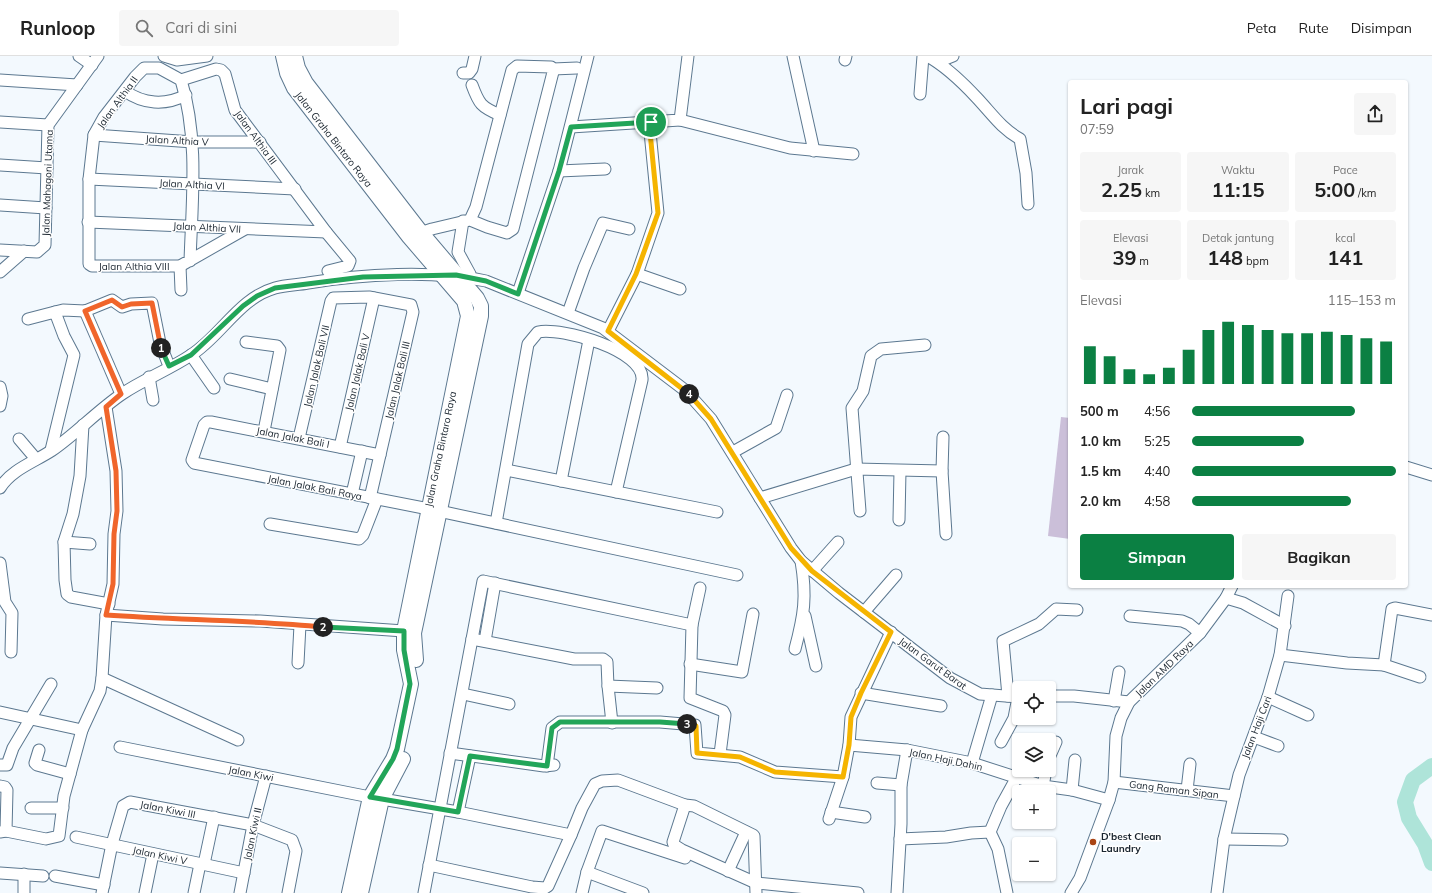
<!DOCTYPE html>
<html lang="id">
<head>
<meta charset="utf-8">
<style>
  :root { --surface:#fff; --page:#f6f6f6; --text:#222; --muted:#767676; --line:#e0e0e0; --accent:#0b8043 }
  body { margin:0; font-family:Mulish,sans-serif; background:var(--page); color:var(--text); height:100vh; display:flex; flex-direction:column; font-size:15px; white-space:nowrap }
  * { box-sizing:border-box; margin:0 }
  p { font-size:13px; color:var(--muted) }
  .icon { flex:none; width:22px; height:22px; fill:none; stroke:currentColor; stroke-width:2; stroke-linecap:round; stroke-linejoin:round }
  .map { position:relative; flex:1; overflow:hidden }
  .panel { position:absolute; left:1068px; top:24px; width:340px; height:508px; display:flex; flex-direction:column; background:var(--surface); border-radius:4px; box-shadow:0 1px 3px #0004 }
  .panel>* { flex:none }
  .controls { position:absolute; left:1012px; top:625px; display:grid; gap:8px }
  .controls a { display:grid; place-items:center; width:44px; height:44px; border-radius:4px; background:var(--surface); box-shadow:0 1px 3px #0004; font-size:20px }
  .pin { position:absolute; display:grid; place-items:center; width:34px; height:34px; color:#fff; margin:-17px; border:2px solid #fff; border-radius:50%; box-shadow:0 1px 4px #0007 }
  .km { position:absolute; width:20px; height:20px; margin:-10px; border-radius:50%; background:#222; color:#fff; font-size:11px; line-height:20px; text-align:center }
  .round { display:grid; place-items:center; flex:none; width:42px; height:42px; border-radius:4px; background:var(--page) }
  .headline { display:flex; align-items:center; justify-content:space-between; height:68px; padding:0 12px }
  h1 { font-size:22px; font-weight:700; line-height:30px }
  .stats { display:grid; grid-template-columns:repeat(3,1fr); gap:6px; height:68px; padding:4px 12px }
  .stats div { display:grid; align-content:center; border-radius:4px; background:var(--page); text-align:center }
  .stats b { font-size:20px; font-weight:700 }
  .stats small { font-size:11px; font-weight:400 }
  .stats p { font-size:11px }
  .chart { height:112px; padding:8px 12px }
  .chart p { display:flex; justify-content:space-between }
  .chart svg { width:100%; height:72px; margin-top:4px; stroke:var(--accent); stroke-width:6 }
  .button { display:flex; gap:8px; margin-top:auto; padding:8px 12px }
  .button a { flex:1; height:46px; border-radius:4px; background:var(--accent); color:#fff; font-size:16px; font-weight:700; line-height:46px; text-align:center }
  .button a+a { background:var(--page); color:var(--text) }
  ul { padding:0 12px; list-style:none; font-size:13px }
  li { display:grid; grid-template-columns:64px 48px 1fr; align-items:center; height:30px }
  li i { height:10px; border-radius:5px; background:var(--accent) }
  header { display:flex; align-items:center; gap:24px; box-sizing:border-box; height:56px; padding:0 20px; background:var(--surface); border-bottom:1px solid var(--line) }
  header strong { font-size:19px }
  nav { display:flex; gap:22px; margin-inline-start:auto; font-size:14px }
  .search { width:280px; height:36px; background:var(--page); display:flex; align-items:center; gap:10px; box-sizing:border-box; padding:0 14px; border-radius:4px; color:var(--muted); font-size:15px }
  .map>svg:first-child { display:block }
  .green { fill:#cbbfd9 }
  .lines { fill:none; stroke-linecap:round; stroke-linejoin:round }
  .river { stroke:#aee4d9; stroke-width:16 }
  .minor-casing { stroke:#5c7890; stroke-width:13 }
  .major-casing { stroke:#5c7890; stroke-width:16 }
  .minor { stroke:#fff; stroke-width:11 }
  .major { stroke:#fff; stroke-width:14 }
  .split-1-casing { stroke:#fff; stroke-width:8 }
  .split-2-casing { stroke:#fff; stroke-width:8 }
  .split-3-casing { stroke:#fff; stroke-width:8 }
  .split-4-casing { stroke:#fff; stroke-width:8 }
  .split-5-casing { stroke:#fff; stroke-width:8 }
  .split-1 { stroke:#22a559; stroke-width:5 }
  .split-2 { stroke:#f0652b; stroke-width:5 }
  .split-3 { stroke:#22a559; stroke-width:5 }
  .split-4 { stroke:#f5b400; stroke-width:5 }
  .split-5 { stroke:#f5b400; stroke-width:5 }
  .poi-dot { fill:#aa4515; stroke:#fff; stroke-width:1.5 }
  .labels { text-anchor:middle; stroke-width:3; stroke-linejoin:round; paint-order:stroke }
  .street-label { font-size:10px; fill:#1a252f; stroke:#fff }
  .poi-label { font-size:10px; font-weight:bold; fill:#1a252f; stroke:#fff; text-anchor:start }
</style>
</head>
<body>
<header>
<strong>Runloop</strong>
<div class="search"><svg class="icon" aria-label="search" viewBox="0 0 24 24"><circle cx="10" cy="10" r="6"/><path d="M15 15l6 6"/></svg>Cari di sini</div>
<nav><a>Peta</a><a>Rute</a><a>Disimpan</a></nav>
</header>
<div class="map">
<svg width="1432" height="837" viewBox="0 0 1432 837">
  <rect width="100%" height="100%" fill="#f3f9fe"/>
  <path class="green" d="M1061 361 1070 362V483L1048 480Z"/>
  <g class="lines">
    <path class="river" d="M1432 710 1413 724 1405 746 1409 762 1425 788 1432 807"/>
    <g class="minor-casing">
      <g id="minor">
        <path d="M79 0 92 9"/>
        <path d="M164 0 177 4 207 0"/>
        <path d="M793 0 814 95"/>
        <path d="M927 0C946 10 963 27 977 42 992 58 1001 72 1020 83L1026 117 1028 148"/>
        <path d="M845 4 846 0"/>
        <path d="M938 6 953 0"/>
        <path d="M553 13 577 12"/>
        <path d="M463 17H469L472 13 475 0"/>
        <path d="M0 24 77 29"/>
        <path d="M181 24 216 13 221 14 225 18 235 54 326 176 350 205 348 210 328 215"/>
        <path d="M472 29C479 48 481 51 500 59"/>
        <path d="M125 35C143 48 165 50 186 39"/>
        <path d="M920 38 923 0"/>
        <path d="M680 64 790 92 853 98"/>
        <path d="M0 66 48 69"/>
        <path d="M571 71 680 64 688 0"/>
        <path d="M94 79 193 86H260"/>
        <path d="M0 109 47 112"/>
        <path d="M559 115 605 113"/>
        <path d="M89 123 295 133"/>
        <path d="M0 149 46 152"/>
        <path d="M463 165 458 196 470 218"/>
        <path d="M88 166 326 176"/>
        <path d="M414 179 432 173 470 164 476 151 512 14 517 10 551 11 553 16 513 173 507 177 487 171 470 164"/>
        <path d="M0 194 37 196 45 189 48 69 98 0"/>
        <path d="M190 205C192 144 199 83 181 24L159 12H144L135 21 104 61 94 79 89 123V208L92 210H180L245 173"/>
        <path d="M180 210 181 234"/>
        <path d="M0 216 24 195"/>
        <path d="M637 218 680 233"/>
        <path d="M518 237 559 115 588 0"/>
        <path d="M85 255 112 244 122 251 131 248 152 247 160 287 169 310"/>
        <path d="M85 255 121 338"/>
        <path d="M55 256 63 254 85 255"/>
        <path d="M568 257 584 212 603 167 629 173"/>
        <path d="M28 263 55 256 64 280 74 299 51 394"/>
        <path d="M608 275 637 218 658 157 650 76 651 66"/>
        <path d="M246 286 277 290 280 294 264 375"/>
        <path d="M191 299 214 332"/>
        <path d="M149 321 153 344"/>
        <path d="M230 323 272 333"/>
        <path d="M0 331 2 340 0 350"/>
        <path d="M83 369 80 420 73 458 64 486 65 524 67 538 71 541 109 548"/>
        <path d="M943 381 942 415 946 478"/>
        <path d="M299 382 331 245 333 242 369 241 411 249 413 256 370 442"/>
        <path d="M19 383 36 403"/>
        <path d="M340 391 374 242"/>
        <path d="M733 396 776 372 787 339"/>
        <path d="M380 399 211 366H207L204 369 192 404 194 407 439 455 737 519"/>
        <path d="M1406 411 1432 419"/>
        <path d="M506 414 717 456"/>
        <path d="M561 425 589 284"/>
        <path d="M0 432C11 414 34 406 51 395 76 378 97 355 122 338 144 323 169 314 191 299 221 280 239 242 275 232 286 229 297 229 308 227 362 218 433 214 486 225L603 272 686 335 711 363 791 492 801 505 839 537 950 622 980 638 1019 641"/>
        <path d="M352 438 362 395"/>
        <path d="M760 442 856 413 942 415"/>
        <path d="M860 455 852 352 863 335 871 300 881 293 925 289"/>
        <path d="M899 464 900 415"/>
        <path d="M496 467 528 288 538 276C561 271 645 294 642 324L616 436"/>
        <path d="M270 468 359 483 363 479 377 443"/>
        <path d="M64 486 90 488"/>
        <path d="M0 507 5 546 12 557 11 596"/>
        <path d="M812 515 838 486"/>
        <path d="M700 532 692 569 690 642 723 655 725 659 720 698"/>
        <path d="M1226 542 1243 547 1285 570"/>
        <path d="M864 556 896 519"/>
        <path d="M106 559 163 563 260 565 404 575"/>
        <path d="M805 560 816 610"/>
        <path d="M1130 560 1182 565 1189 568 1200 577"/>
        <path d="M472 583 574 603H603L607 606 608 630 657 632"/>
        <path d="M485 585 495 527"/>
        <path d="M795 593C804 559 807 541 801 505"/>
        <path d="M1280 599 1347 607 1384 609 1392 553 1395 552 1432 559"/>
        <path d="M298 607 300 569"/>
        <path d="M690 608 742 616 753 558"/>
        <path d="M1384 609 1420 621"/>
        <path d="M102 622 106 559 113 528 114 478 117 455 116 415 106 351"/>
        <path d="M608 630 612 667"/>
        <path d="M861 637 941 650"/>
        <path d="M463 638 509 648"/>
        <path d="M1008 640 1003 585 1039 568 1056 553 1077 554"/>
        <path d="M1049 640H1074L1129 646"/>
        <path d="M1268 641 1308 659"/>
        <path d="M1114 645 1119 616"/>
        <path d="M0 656 82 674"/>
        <path d="M1254 681 1278 690"/>
        <path d="M1001 686 1014 662 1018 641"/>
        <path d="M849 689 907 694 972 707 1043 730 1072 734 1109 744"/>
        <path d="M120 691 370 741 458 756 571 779 548 830 545 832 532 831 429 809"/>
        <path d="M39 694 35 707 37 709 70 718"/>
        <path d="M450 697 544 710 554 709"/>
        <path d="M1049 702 1056 686"/>
        <path d="M972 707 992 639"/>
        <path d="M0 709H7L13 692 51 628"/>
        <path d="M547 710 552 672 560 666H660L695 669 697 697 740 701 775 716 843 721"/>
        <path d="M1114 726 1234 740"/>
        <path d="M877 727 901 729"/>
        <path d="M0 730 5 731 7 734 6 775"/>
        <path d="M1043 730 1046 714"/>
        <path d="M1072 734 1075 704"/>
        <path d="M1187 734 1190 708"/>
        <path d="M685 749 673 786 674 789 682 794 756 827 858 837"/>
        <path d="M31 752H63"/>
        <path d="M458 756 470 700"/>
        <path d="M831 756 865 761"/>
        <path d="M829 763 843 721 849 689 851 661 891 576"/>
        <path d="M0 776 6 775 46 783 59 780 64 740 82 674 100 635 102 622 238 684"/>
        <path d="M990 776 998 793 1007 837"/>
        <path d="M990 776 1001 750 1017 721"/>
        <path d="M571 779 582 752 595 728 602 725 618 724 685 749 694 750 753 779 754 780 756 837"/>
        <path d="M76 781 244 817"/>
        <path d="M900 783 946 781 971 777 990 776"/>
        <path d="M1224 783 1282 784"/>
        <path d="M204 808 214 761"/>
        <path d="M728 815 746 776"/>
        <path d="M587 816 643 837"/>
        <path d="M0 817 43 820"/>
        <path d="M55 820 104 829"/>
        <path d="M24 837V818"/>
        <path d="M102 837 112 788 123 750 130 746 253 769 292 784 296 795 288 837"/>
        <path d="M145 837 153 798"/>
        <path d="M194 837 200 808"/>
        <path d="M240 837 253 769 266 720"/>
        <path d="M424 837 483 525 692 569"/>
        <path d="M582 837 587 816 602 775 685 802"/>
        <path d="M897 837 901 768V729L907 694"/>
        <path d="M1071 837 1080 822 1109 744 1114 726 1116 680 1121 662 1129 646 1200 577 1226 542 1232 530"/>
        <path d="M1217 837 1224 783 1239 719 1268 641 1280 599 1288 540"/>
      </g>
    </g>
    <g class="major-casing">
      <g id="major">
        <path d="M283 0 287 17 294 32 409 181 464 245 468 260 404 575V594L411 628 397 693 393 703 370 741 349 837"/>
        <path d="M295 0 298 12 306 27 421 176 477 242 481 250V260L414 577 416 604"/>
        <path d="M361 837 382 743 403 703"/>
      </g>
    </g>
    <use href="#minor" class="minor"/>
    <use href="#major" class="major"/>
  </g>
  <g class="lines">
    <g class="split-1-casing">
      <path id="split-1" d="M161 292 169 310 191 299 243 250 257 240 275 232 363 221 456 219 486 225 518 238 559 115 571 71 651 66"/>
    </g>
    <g class="split-2-casing">
      <path id="split-2" d="M161 292 152 247 131 248 122 251 112 244 85 255 121 338 106 351 116 415 117 455 114 478 113 528 106 559C178 564 251 564 323 571"/>
    </g>
    <g class="split-3-casing">
      <path id="split-3" d="M323 571 404 575V594L410 628 397 693 393 703 370 741 458 756 470 700 547 710 552 672 560 666H660L687 668"/>
    </g>
    <g class="split-4-casing">
      <path id="split-4" d="M687 668 696 670 697 697 740 701 775 716 843 721 849 689 851 661 861 637 891 576 812 515 791 492 711 363 689 338"/>
    </g>
    <g class="split-5-casing">
      <path id="split-5" d="M651 66 650 76 658 157 636 218 608 275 689 338"/>
    </g>
    <use href="#split-1" class="split-1"/>
    <use href="#split-2" class="split-2"/>
    <use href="#split-3" class="split-3"/>
    <use href="#split-4" class="split-4"/>
    <use href="#split-5" class="split-5"/>
  </g>
  <circle class="poi-dot" cx="1093" cy="786" r="4"/>
  <g class="labels">
    <g class="street-label">
      <text transform="translate(117 46) rotate(-54)" y="4">Jalan Althia II</text>
      <text transform="translate(256 81) rotate(54)" y="4">Jalan Althia III</text>
      <text transform="translate(334 83) rotate(52)" y="4">Jalan Graha Bintaro Raya</text>
      <text transform="translate(177 84) rotate(3)" y="4">Jalan Althia V</text>
      <text transform="translate(47 127) rotate(-88)" y="4">Jalan Mahagoni Utama</text>
      <text transform="translate(192 128) rotate(3)" y="4">Jalan Althia VI</text>
      <text transform="translate(207 171) rotate(3)" y="4">Jalan Althia VII</text>
      <text x="134" y="214">Jalan Althia VIII</text>
      <text transform="translate(316 310) rotate(-77)" y="4">Jalan Jalak Bali VII</text>
      <text transform="translate(357 316) rotate(-77)" y="4">Jalan Jalak Bali V</text>
      <text transform="translate(397 324) rotate(-77)" y="4">Jalan Jalak Bali III</text>
      <text transform="translate(293 381) rotate(11)" y="4">Jalan Jalak Bali I</text>
      <text transform="translate(440 393) rotate(-78)" y="4">Jalan Graha Bintaro Raya</text>
      <text transform="translate(315 431) rotate(11)" y="4">Jalan Jalak Bali Raya</text>
      <text transform="translate(933 607) rotate(36)" y="4">Jalan Garut Barat</text>
      <text transform="translate(1164 612) rotate(-44)" y="4">Jalan AMD Raya</text>
      <text transform="translate(1256 671) rotate(-69)" y="4">Jalan Haji Cari</text>
      <text transform="translate(946 703) rotate(12)" y="4">Jalan Haji Dahin</text>
      <text transform="translate(251 717) rotate(11)" y="4">Jalan Kiwi</text>
      <text transform="translate(1174 733) rotate(7)" y="4">Gang Raman Sipan</text>
      <text transform="translate(168 753) rotate(11)" y="4">Jalan Kiwi III</text>
      <text transform="translate(252 778) rotate(-78)" y="4">Jalan Kiwi II</text>
      <text transform="translate(160 799) rotate(12)" y="4">Jalan Kiwi V</text>
    </g>
    <g class="poi-label">
      <text x="1101" y="784">D'best Clean<tspan x="1101" dy="12">Laundry</tspan></text>
    </g>
  </g>
</svg>
<div class="controls">
<a><svg class="icon" aria-label="locate" viewBox="0 0 24 24"><circle cx="12" cy="12" r="6"/><path d="M12 2v4M12 18v4M2 12h4M18 12h4"/></svg></a>
<a><svg class="icon" aria-label="layers" viewBox="0 0 24 24"><path d="M12 4l9 5-9 5-9-5zM3 14l9 5 9-5"/></svg></a>
<a>+</a>
<a>−</a>
</div>
<div class="pin" style="left:651px;top:66px;background:#1e9e55"><svg class="icon" aria-label="arrive" viewBox="0 0 24 24"><path d="M6 21V4h12l-3 4 3 4H6"/></svg></div>
<b class="km" style="left:161px;top:292px">1</b>
<b class="km" style="left:323px;top:571px">2</b>
<b class="km" style="left:687px;top:668px">3</b>
<b class="km" style="left:689px;top:338px">4</b>
<section class="panel">
<div class="headline"><div><h1>Lari pagi</h1><p>07:59</p></div><a class="round"><svg class="icon" aria-label="share" viewBox="0 0 24 24"><path d="M12 15V3M7 8l5-5 5 5M5 13v7h14v-7"/></svg></a></div>
<div class="stats">
<div><p>Jarak</p><b>2.25<small> km</small></b></div>
<div><p>Waktu</p><b>11:15</b></div>
<div><p>Pace</p><b>5:00<small> /km</small></b></div>
</div>
<div class="stats">
<div><p>Elevasi</p><b>39<small> m</small></b></div>
<div><p>Detak jantung</p><b>148<small> bpm</small></b></div>
<div><p>kcal</p><b>141</b></div>
</div>
<div class="chart"><p><span>Elevasi</span>115–153 m</p>
<svg viewBox="0 0 160 44" preserveAspectRatio="none"><path d="M5 44V21M15 44V27M25 44V35M35 44V38M45 44V34M55 44V23M65 44V11M75 44V6M85 44V8M95 44V11M105 44V13M115 44V13M125 44V12M135 44V14M145 44V16M155 44V18"/></svg>
</div>
<ul>
<li><b>500 m</b>4:56<i style="width:80%"></i></li>
<li><b>1.0 km</b>5:25<i style="width:55%"></i></li>
<li><b>1.5 km</b>4:40<i style="width:100%"></i></li>
<li><b>2.0 km</b>4:58<i style="width:78%"></i></li>
</ul>
<div class="button"><a>Simpan</a><a>Bagikan</a></div>
</section>
</div>
</body>
</html>
